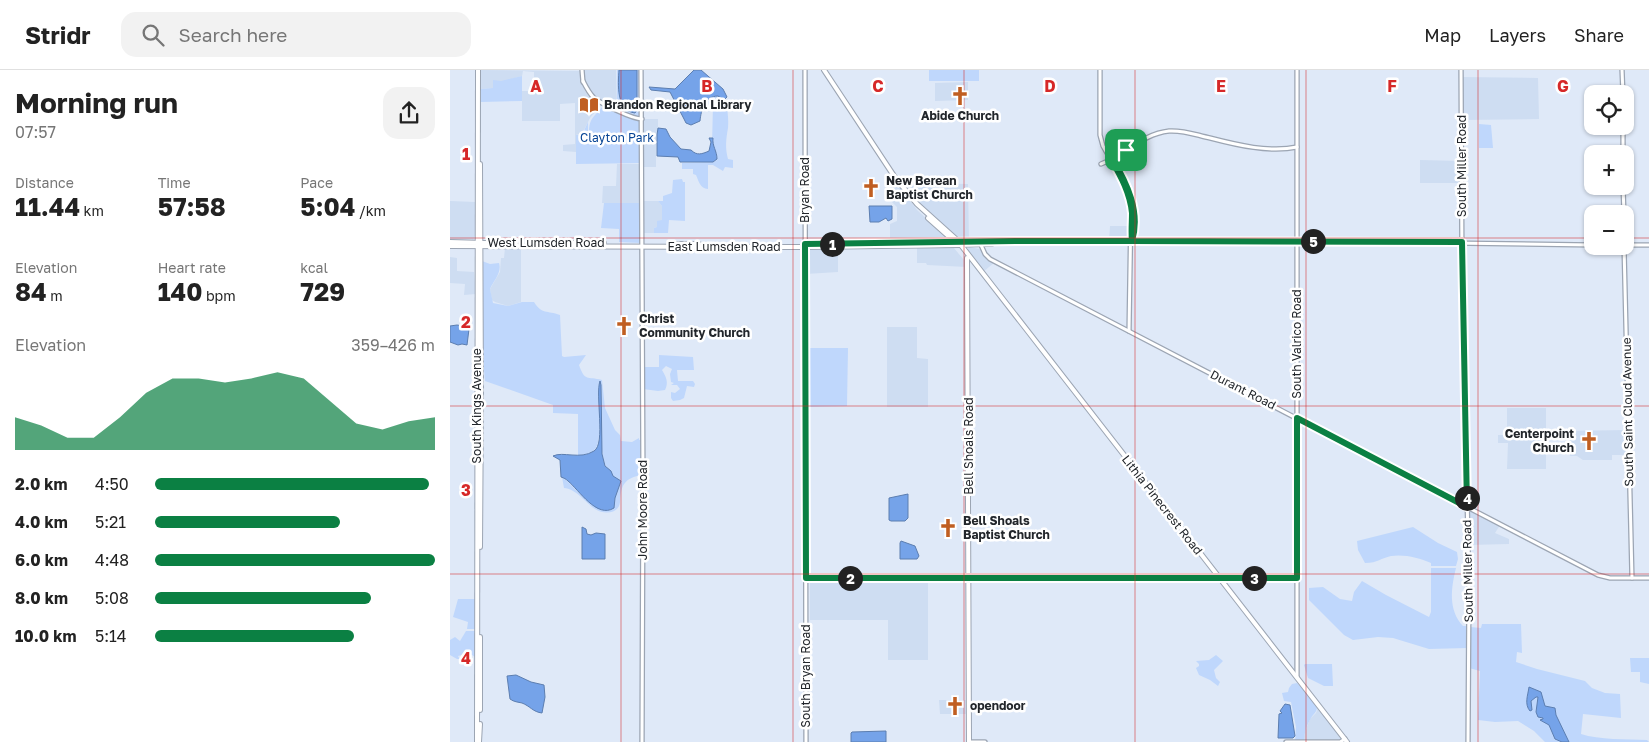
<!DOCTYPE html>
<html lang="en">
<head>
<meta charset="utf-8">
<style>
  :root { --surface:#fff; --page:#f2f2f2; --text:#222; --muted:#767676; --line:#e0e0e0; --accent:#0b8043 }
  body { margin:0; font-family:"Golos Text",sans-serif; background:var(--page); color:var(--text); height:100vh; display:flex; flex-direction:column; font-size:19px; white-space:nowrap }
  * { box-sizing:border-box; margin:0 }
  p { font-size:16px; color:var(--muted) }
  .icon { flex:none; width:28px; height:28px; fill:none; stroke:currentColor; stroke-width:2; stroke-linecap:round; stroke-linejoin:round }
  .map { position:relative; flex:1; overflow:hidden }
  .sheet { display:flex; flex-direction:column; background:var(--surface); width:450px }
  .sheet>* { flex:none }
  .buttons { position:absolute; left:1134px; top:15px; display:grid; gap:10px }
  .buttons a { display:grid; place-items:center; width:50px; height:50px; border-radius:10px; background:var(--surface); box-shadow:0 1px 4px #0004; font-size:25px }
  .pin { position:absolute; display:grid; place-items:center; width:42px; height:42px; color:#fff; margin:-21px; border-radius:10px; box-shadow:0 2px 8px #0006 }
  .km { position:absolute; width:25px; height:25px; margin:-12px; border-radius:50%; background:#222; color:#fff; font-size:14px; line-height:25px; text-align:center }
  .round { display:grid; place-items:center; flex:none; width:52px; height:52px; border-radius:15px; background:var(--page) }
  .summary { display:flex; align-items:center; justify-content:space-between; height:85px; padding:0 15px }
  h1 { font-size:28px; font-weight:700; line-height:38px }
  .metrics { display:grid; grid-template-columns:repeat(3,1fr); gap:8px; height:85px; padding:5px 15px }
  .metrics div { display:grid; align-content:center }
  .metrics b { font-size:25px; font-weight:700 }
  .metrics small { font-size:14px; font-weight:400 }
  .metrics p { font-size:14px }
  .chart { height:140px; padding:10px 15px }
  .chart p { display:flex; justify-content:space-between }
  .chart svg { width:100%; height:90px; margin-top:5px; fill:var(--accent); opacity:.7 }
  ul { padding:0 15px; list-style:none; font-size:16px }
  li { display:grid; grid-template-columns:80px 60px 1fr; align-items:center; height:38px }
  li i { height:12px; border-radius:6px; background:var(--accent) }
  header { display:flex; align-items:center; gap:30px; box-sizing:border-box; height:70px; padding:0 25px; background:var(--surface); border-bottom:1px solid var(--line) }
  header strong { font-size:24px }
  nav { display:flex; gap:28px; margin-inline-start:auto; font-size:18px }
  .search { width:350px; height:45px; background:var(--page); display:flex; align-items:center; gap:12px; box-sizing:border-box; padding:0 18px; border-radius:15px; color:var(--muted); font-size:19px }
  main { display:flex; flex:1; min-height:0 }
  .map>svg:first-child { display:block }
  .built { fill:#ceddf2 }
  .green { fill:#bfd7fc }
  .water { fill:#75a3e9; stroke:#5c7eb0 }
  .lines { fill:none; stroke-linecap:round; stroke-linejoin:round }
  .tertiary-casing { stroke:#9ca5b3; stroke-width:5.5 }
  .secondary-casing { stroke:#9ca5b3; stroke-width:6 }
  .tertiary { stroke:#fff; stroke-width:3 }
  .secondary { stroke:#fff; stroke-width:4 }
  .route-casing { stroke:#fff; stroke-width:10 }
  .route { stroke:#0b8043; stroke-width:6 }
  .grid { fill:none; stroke:#d62828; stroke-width:1; stroke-opacity:0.55 }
  .labels { text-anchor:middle; stroke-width:5; stroke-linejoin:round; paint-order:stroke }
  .poi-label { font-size:12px; font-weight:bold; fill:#22262b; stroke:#fff; text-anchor:start }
  .park-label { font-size:12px; fill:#084595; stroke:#fff }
  .street-label { font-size:12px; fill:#22262b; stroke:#fff }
  .grid-label { font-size:16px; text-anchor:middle; font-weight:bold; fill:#d62828; stroke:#fff; stroke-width:5; stroke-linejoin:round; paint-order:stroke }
</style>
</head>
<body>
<header>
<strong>Stridr</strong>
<div class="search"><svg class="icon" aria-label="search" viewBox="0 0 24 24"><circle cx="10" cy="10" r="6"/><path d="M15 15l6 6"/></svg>Search here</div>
<nav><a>Map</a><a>Layers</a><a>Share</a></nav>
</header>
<main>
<section class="sheet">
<div class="summary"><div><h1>Morning run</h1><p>07:57</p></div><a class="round"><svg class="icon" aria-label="share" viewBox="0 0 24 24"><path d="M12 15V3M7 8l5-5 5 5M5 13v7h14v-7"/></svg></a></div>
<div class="metrics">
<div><p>Distance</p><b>11.44<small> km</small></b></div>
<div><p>Time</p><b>57:58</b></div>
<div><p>Pace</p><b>5:04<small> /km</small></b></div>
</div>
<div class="metrics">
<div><p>Elevation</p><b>84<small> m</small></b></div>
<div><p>Heart rate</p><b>140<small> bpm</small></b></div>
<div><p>kcal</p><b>729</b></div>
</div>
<div class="chart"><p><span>Elevation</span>359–426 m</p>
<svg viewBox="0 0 160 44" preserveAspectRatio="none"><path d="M0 44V28L10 32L20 38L30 38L40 28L50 16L60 9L70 9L80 11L90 9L100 6L110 9L120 20L130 31L140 34L150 30L160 28V44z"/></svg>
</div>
<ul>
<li><b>2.0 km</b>4:50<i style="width:98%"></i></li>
<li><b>4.0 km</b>5:21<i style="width:66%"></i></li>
<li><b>6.0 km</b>4:48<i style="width:100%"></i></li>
<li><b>8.0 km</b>5:08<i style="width:77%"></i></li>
<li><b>10.0 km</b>5:14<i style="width:71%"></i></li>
</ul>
</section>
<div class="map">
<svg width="1199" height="672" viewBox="0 0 1199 672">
  <rect width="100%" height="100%" fill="#dfe9f8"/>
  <g class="built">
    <path d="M31 0 131 1 133 15 135 21 142 30 151 35 140 48 132 64 126 65V82L113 81V75L125 74V33L110 34V51H72V21H89L84 11V2L73 1 72 6 55 11H46L44 18 31 19Z"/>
    <path d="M132 0H166L167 39 143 27 134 11Z"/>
    <path d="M1012 7 1088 8 1089 49 1013 50Z"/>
    <path d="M518 12V30L485 31V13Z"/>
    <path d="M193 49H208V63L206 65V97H193Z"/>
    <path d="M970 90 1011 91V113H970Z"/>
    <path d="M167 94H191V133H152L153 116H166Z"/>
    <path d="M446 112 467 140 492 163 498 171 440 173V154L447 151V137L441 131 440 116Z"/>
    <path d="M453 113 518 114 519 172 509 171 490 152 473 138 459 124Z"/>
    <path d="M0 131 25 132V166L23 170 22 169 0 170Z"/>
    <path d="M193 131H208L212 136V151L207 157 204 158V163H192Z"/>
    <path d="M660 156H680V171H659Z"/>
    <path d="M467 177H503L514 190 517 197 477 195 476 193H467Z"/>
    <path d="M519 177 530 179 533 184 545 192 533 202 517 180Z"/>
    <path d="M55 178H71V232L58 236 45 232 42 230 40 219 50 202 51 188H54Z"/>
    <path d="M356 178H373L375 184 388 186V202L356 204Z"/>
    <path d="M0 187 7 188V201L24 202 26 224 14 225 15 214 0 213Z"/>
    <path d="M437 257H467V288L478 289V337H437Z"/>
    <path d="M1057 338H1096V399H1057L1058 373H1048V365H1057Z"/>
    <path d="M1177 360 1178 385H1162V390H1133L1127 386H1120L1119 370 1115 369V361Z"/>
    <path d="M1018 438 1050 455 1045 463 1059 469V474L1019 475Z"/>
    <path d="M360 510H478V590H438V550H360Z"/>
    <path d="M489 630H519V644H490Z"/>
    <path d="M868 638H869L894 669 892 671H853L855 662 860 649 866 643Z"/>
  </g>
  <g class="green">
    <path d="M167 0H192V93L126 94V65H132L138 52V61L139 62C139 48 145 46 153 36L167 40Z"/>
    <rect x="479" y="0" width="50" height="11"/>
    <path d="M72 6V31L31 32V19L43 18V10L51 11Z"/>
    <path d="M264 26H269L270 31 276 30C277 38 279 49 278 58 276 69 275 78 278 89L283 90V98L275 97 273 101 263 95H258V119C250 118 249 112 246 105L243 104V99H232V93L263 92 267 90V85L262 75 263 34H255Z"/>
    <path d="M1029 54 1041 55 1043 78H1029Z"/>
    <path d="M232 109 233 112H235V151L219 150 218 163H204V158L207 157V151L212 150V136L208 131H213V126L222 123 223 110Z"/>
    <path d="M154 133H191V173L169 172V159L151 158Z"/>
    <path d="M32 191 40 194 49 193C52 203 44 210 40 219L43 233 58 236 72 232H84C92 245 97 240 110 245L112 286 114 287 136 285 129 295C135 312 137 306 152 310L155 338 165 360 170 365 171 371 182 372 189 368V370L192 369V405C175 408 171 414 170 432 169 444 154 445 145 439 136 433 125 418 114 418L112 407C125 415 146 450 164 437L165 428 171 411C165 408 161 404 157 398 147 382 153 333 151 312H149C149 324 152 370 146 378 143 383 133 385 128 385V344L103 343V335L35 311 33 288 31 286Z"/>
    <path d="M359 278H398L397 336 358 337Z"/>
    <path d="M209 285 243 287 244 300H227L228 311H243L245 314 244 317 237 316 234 328 230 330 223 331 221 328V322L225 323 230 319 227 315H221L224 313 221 312 220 304 222 299 216 296 212 300C216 307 219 312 215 320L208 321 193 319V297H209Z"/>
    <path d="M963 457 988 473 1007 482 1008 489 1006 496H981V493C969 488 955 484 941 486 931 488 928 493 915 493L908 480 907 471Z"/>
    <path d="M981 498H1006C1001 518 998 540 1013 556H1018L1017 578 979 579 943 568 928 567 903 570 894 565 859 530V518L873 517 890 529 902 531 904 522 912 511 936 525 979 547 981 542Z"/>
    <path d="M8 529H26L25 559H17L18 552 3 547Z"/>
    <path d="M1032 554H1071L1072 583 1067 582 1066 592 1087 599 1135 611 1142 618 1155 623 1170 624 1171 648 1133 644 1131 664C1149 670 1177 669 1197 670L1199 672H1095L1084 661 1068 651 1045 652 1028 650 1030 601 1019 598 1020 557 1031 558Z"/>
    <path d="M16 561H25V587L19 583 8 586 9 588 16 589H7L0 585V570L5 567 10 571Z"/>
    <path d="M766 585 773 591 764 600 766 608 770 612 768 616 760 610 749 605 746 598 749 596V594L746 591 759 590Z"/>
    <path d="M1180 588H1199V614L1190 612V602H1181Z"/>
    <path d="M855 594H882L883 616H874L858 608 854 595Z"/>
    <path d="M847 613 859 625 867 638C866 643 864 643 861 648 857 654 854 664 854 671L845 672 846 657 841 632 834 631 832 623 838 622 839 618 842 614Z"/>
  </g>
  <g class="water">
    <path d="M169 0H187V40L185 43C166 41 168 14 169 0Z"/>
    <path d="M244 0H251L273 19 277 27 274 30 268 26C255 26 251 40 250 51L241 55 236 53 234 49 220 22 201 20 199 17 225 19Z"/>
    <path d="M208 58 216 59 220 67 231 79 241 80C247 86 252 84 259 81L261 72 259 68H263C262 76 267 81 267 89L263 92H230L228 87 207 86V65Z"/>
    <path d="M419 136H442V149L438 151 436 148 429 152H420Z"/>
    <path d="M7 255 14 256 19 259 17 275 12 274 8 275 0 272V256Z"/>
    <path d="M150 311 151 315 152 384 155 396 161 401 163 406 171 411 165 428 164 438C147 449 129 420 118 411 116 409 114 408 111 407L110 390 103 386C113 381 130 390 144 381 156 374 145 325 150 311Z"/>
    <path d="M458 424V448L455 451H441L439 450V428Z"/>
    <path d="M132 457 136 459 137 464 141 465 146 463 155 464V489H132Z"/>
    <path d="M451 471 465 476 469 486 467 489H450V473Z"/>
    <path d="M66 605 81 612 94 615 95 627 92 643C83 642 80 636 72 633 68 632 64 632 60 629L57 606Z"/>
    <path d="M1079 617 1091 622 1095 636 1105 638 1106 645 1119 672H1112L1105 669 1099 655 1090 650 1093 649V648L1088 647 1086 642 1088 627H1086L1081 631 1082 640 1080 641C1074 634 1078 625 1079 617Z"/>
    <path d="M835 634 840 635 845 666 843 668H828L829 644 832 643 830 641Z"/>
    <path d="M436 661V672H401V663L402 662Z"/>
  </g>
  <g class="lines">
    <g class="tertiary-casing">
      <g id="tertiary">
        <path d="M132 0 133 12"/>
        <path d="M191 0 193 406 192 672"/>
        <path d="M355 0 356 672"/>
        <path d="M650 0V65L653 76 675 115 681 138 679 261"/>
        <path d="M1011 0 1012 195 1019 517 1018 672"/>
        <path d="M1172 0 1173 24"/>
        <path d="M133 11C136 17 139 23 144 28 152 34 182 49 192 49"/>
        <path d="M1173 56V84"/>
        <path d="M651 94C675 85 692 64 719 61 734 60 746 65 760 68 787 75 820 83 847 77"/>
        <path d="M1173 116 1174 144"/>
        <path d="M508 173 565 171 607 172 847 171 1142 175"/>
        <path d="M510 175 542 174"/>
        <path d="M531 175 535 184 540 189 1148 505 1160 508H1199"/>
        <path d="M1175 175H1199"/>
        <path d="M1174 176 1182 508"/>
        <path d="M356 508H847"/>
        <path d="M847 607V0"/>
        <path d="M519 672H535"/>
        <path d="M836 672H890L895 669"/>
      </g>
    </g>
    <g class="secondary-casing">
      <g id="secondary">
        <path d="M374 0 444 106"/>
        <path d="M443 105 467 134 507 170 897 672"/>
        <path d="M478 148 505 172"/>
        <path d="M0 172 66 174"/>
        <path d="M86 173H104"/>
        <path d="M111 173H154"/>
        <path d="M221 174H249"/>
        <path d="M446 174 508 173"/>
        <path d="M0 176 353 177 510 175"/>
        <path d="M517 188 519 672"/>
        <path d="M30 477 31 328 30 94"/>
        <path d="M30 640V567"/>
        <path d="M27 672 28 0"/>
        <path d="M29 672 30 654"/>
      </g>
    </g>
    <use href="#tertiary" class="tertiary"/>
    <use href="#secondary" class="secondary"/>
  </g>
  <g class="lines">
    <g class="route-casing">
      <path id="route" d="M676 80 662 88C677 113 691 142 682 171H565L355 174 356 508H847V348L1017 437 1012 172 682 171C681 162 682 153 682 143 680 122 670 105 660 87L675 78 676 80"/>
    </g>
    <use href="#route" class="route"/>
  </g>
  <path class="grid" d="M171 0V672M343 0V672M514 0V672M685 0V672M856 0V672M1028 0V672M0 168H1142M1175 168H1199M0 336H1199M0 504H1199"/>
  <defs>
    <g id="church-bare" transform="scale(1.5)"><path d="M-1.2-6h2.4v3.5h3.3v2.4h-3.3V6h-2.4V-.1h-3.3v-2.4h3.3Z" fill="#c05e21" stroke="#fff" stroke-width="2.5" paint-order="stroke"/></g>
    <g id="library-bare" transform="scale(1.5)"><path d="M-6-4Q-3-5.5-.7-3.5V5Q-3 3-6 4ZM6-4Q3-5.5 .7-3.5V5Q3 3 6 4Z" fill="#c05e21" stroke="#fff" stroke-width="2.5" paint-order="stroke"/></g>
  </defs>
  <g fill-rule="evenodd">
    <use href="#church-bare" x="510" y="26"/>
    <use href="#library-bare" x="139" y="35"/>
    <use href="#church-bare" x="421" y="118"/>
    <use href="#church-bare" x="174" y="256"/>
    <use href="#church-bare" x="1139" y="371"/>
    <use href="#church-bare" x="498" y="458"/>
    <use href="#church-bare" x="505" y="636"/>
  </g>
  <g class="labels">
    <g class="poi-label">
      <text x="154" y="39">Brandon Regional Library</text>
      <text x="510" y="50" text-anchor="middle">Abide Church</text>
      <text x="436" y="115">New Berean<tspan x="436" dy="14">Baptist Church</tspan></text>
      <text x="189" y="253">Christ<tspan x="189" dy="14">Community Church</tspan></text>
      <text x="1124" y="368" text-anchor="end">Centerpoint<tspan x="1124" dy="14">Church</tspan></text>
      <text x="513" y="455">Bell Shoals<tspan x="513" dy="14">Baptist Church</tspan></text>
      <text x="520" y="640">opendoor</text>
    </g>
    <g class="park-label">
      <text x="167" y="72">Clayton Park</text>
    </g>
    <g class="street-label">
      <text transform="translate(1012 96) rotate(-90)" y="4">South Miller Road</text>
      <text transform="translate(355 120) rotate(-90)" y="4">Bryan Road</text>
      <text x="96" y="177">West Lumsden Road</text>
      <text x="274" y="181">East Lumsden Road</text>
      <text transform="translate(847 274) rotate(-90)" y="4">South Valrico Road</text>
      <text transform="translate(793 320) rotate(27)" y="4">Durant Road</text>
      <text transform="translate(27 336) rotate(-90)" y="4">South Kings Avenue</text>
      <text transform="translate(1178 342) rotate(-91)" y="4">South Saint Cloud Avenue</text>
      <text transform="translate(519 376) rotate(-90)" y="4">Bell Shoals Road</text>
      <text transform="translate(712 435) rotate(52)" y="4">Lithia Pinecrest Road</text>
      <text transform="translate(193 440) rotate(-90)" y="4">John Moore Road</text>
      <text transform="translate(1018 501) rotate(-91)" y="4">South Miller Road</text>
      <text transform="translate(356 606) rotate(-90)" y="4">South Bryan Road</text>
    </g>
  </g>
  <g class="grid-label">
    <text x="86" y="22">A</text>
    <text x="257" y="22">B</text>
    <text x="428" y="22">C</text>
    <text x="600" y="22">D</text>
    <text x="771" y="22">E</text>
    <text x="942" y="22">F</text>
    <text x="1113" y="22">G</text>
    <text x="16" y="90">1</text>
    <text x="16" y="258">2</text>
    <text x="16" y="426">3</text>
    <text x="16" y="594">4</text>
  </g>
</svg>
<div class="buttons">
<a><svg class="icon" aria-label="locate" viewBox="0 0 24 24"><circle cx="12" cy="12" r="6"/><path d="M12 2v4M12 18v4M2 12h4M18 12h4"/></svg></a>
<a>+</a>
<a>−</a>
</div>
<div class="pin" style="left:676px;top:80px;background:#1e9e55"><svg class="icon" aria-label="arrive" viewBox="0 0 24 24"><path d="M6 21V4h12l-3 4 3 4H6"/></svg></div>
<b class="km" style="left:382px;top:174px">1</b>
<b class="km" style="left:400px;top:508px">2</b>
<b class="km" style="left:804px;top:508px">3</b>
<b class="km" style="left:1017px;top:428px">4</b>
<b class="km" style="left:863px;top:171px">5</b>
</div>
</main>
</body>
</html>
